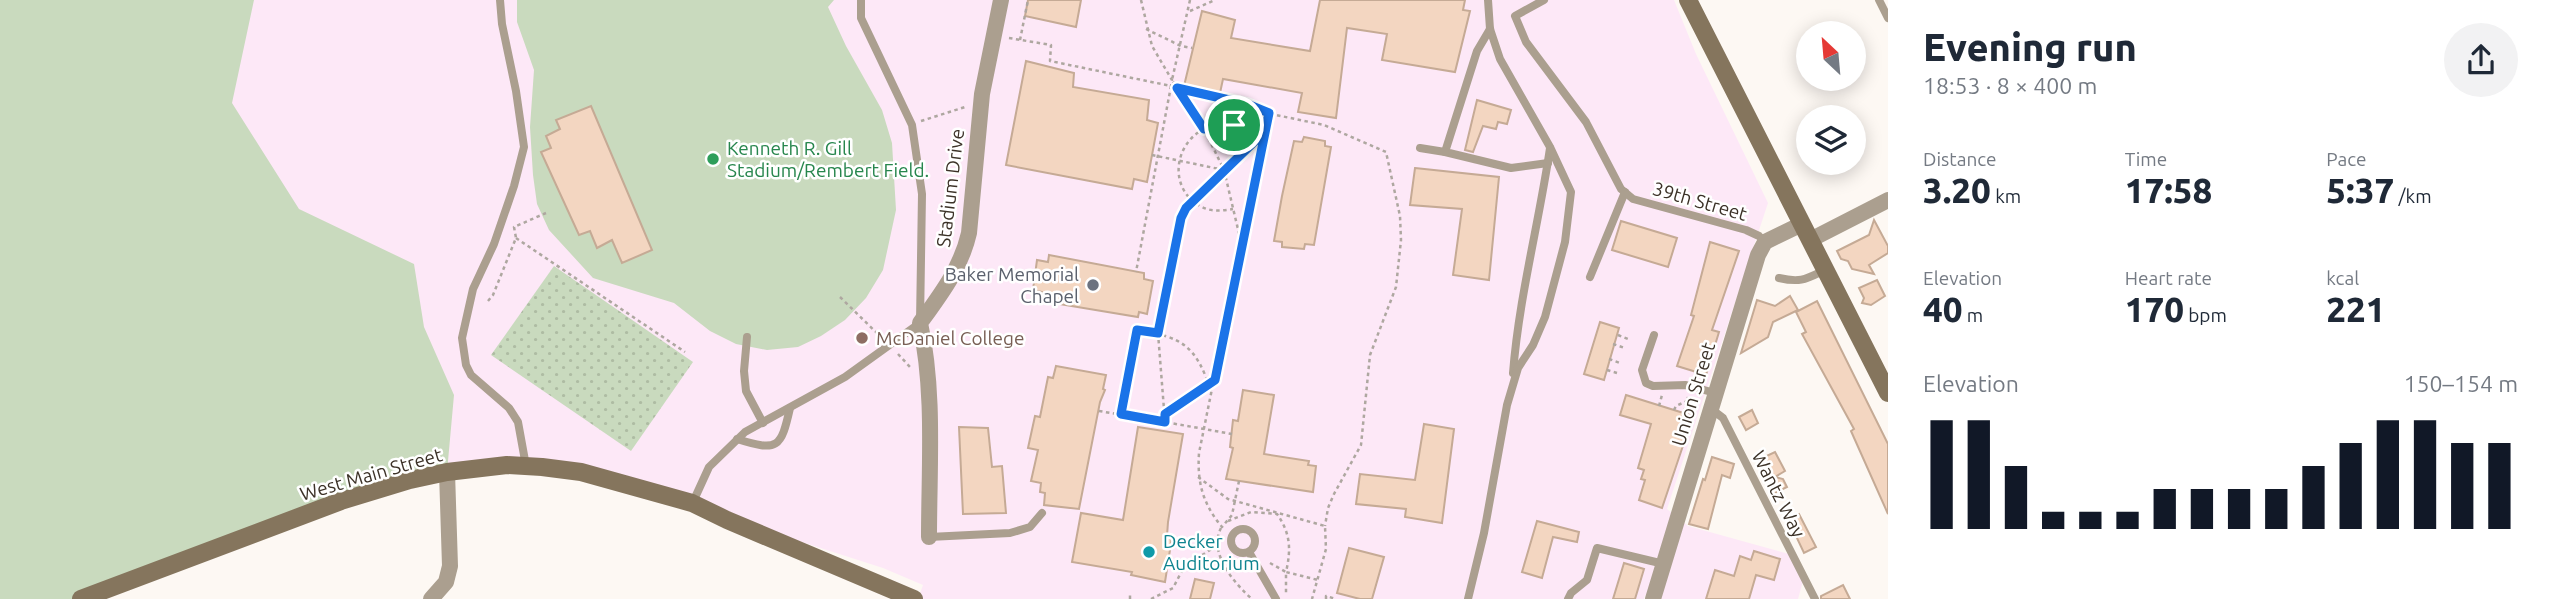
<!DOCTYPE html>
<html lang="en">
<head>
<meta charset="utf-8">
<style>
  :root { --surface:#fff; --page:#f2f2f3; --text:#1f2937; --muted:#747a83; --accent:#111827 }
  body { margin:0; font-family:Ubuntu,sans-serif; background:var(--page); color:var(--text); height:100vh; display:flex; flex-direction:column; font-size:26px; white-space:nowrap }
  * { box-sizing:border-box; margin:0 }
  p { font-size:23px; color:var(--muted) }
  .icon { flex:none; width:38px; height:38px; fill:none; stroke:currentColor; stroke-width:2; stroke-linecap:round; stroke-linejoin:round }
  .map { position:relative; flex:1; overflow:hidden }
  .drawer { display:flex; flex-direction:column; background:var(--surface); width:665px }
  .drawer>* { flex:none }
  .needle { width:46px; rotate:334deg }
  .tools { position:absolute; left:1796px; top:21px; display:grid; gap:14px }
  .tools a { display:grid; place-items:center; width:70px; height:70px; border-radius:50%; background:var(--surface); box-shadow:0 4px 18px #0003; font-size:35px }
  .pin { position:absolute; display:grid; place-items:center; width:60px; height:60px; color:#fff; margin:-30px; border:4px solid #fff; border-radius:50%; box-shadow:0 2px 7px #0007 }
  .round { display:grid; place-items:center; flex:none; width:74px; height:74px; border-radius:37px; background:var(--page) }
  .overview { display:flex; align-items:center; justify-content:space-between; height:119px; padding:0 35px }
  h1 { font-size:38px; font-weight:800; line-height:52px }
  .figures { display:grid; grid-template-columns:repeat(3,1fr); gap:10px; height:119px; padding:7px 35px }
  .figures div { display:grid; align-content:center }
  .figures b { font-size:35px; font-weight:800 }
  .figures small { font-size:19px; font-weight:400 }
  .figures p { font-size:19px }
  .chart { height:196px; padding:14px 35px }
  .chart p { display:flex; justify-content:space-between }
  .chart svg { width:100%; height:126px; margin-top:7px; stroke:var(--accent); stroke-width:6 }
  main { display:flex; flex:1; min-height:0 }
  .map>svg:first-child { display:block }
  .education { fill:#fde8f7 }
  .green { fill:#c9dabe }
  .park { fill:url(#park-dots) }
  .building { fill:#f3d6c1; stroke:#c5aa95; stroke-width:2 }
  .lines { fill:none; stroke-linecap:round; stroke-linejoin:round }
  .path { stroke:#aea7a0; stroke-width:2.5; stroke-dasharray:3.5 3.5; stroke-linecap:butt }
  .lane { stroke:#ab9f8f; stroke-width:8 }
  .street { stroke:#ab9f8f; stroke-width:16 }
  .secondary { stroke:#85755d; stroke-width:18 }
  .route-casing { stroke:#fff; stroke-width:14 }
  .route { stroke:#1a73e8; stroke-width:9 }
  .leisure-dot { fill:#2e9e5b; stroke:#fff; stroke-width:2.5 }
  .worship-dot { fill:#6b7280; stroke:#fff; stroke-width:2.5 }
  .education-dot { fill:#8d6e63; stroke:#fff; stroke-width:2.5 }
  .culture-dot { fill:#0f9aa8; stroke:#fff; stroke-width:2.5 }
  .labels { text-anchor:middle; stroke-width:5; stroke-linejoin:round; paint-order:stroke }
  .leisure-label { font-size:19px; fill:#27864d; stroke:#fff; text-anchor:start }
  .street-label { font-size:19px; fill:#3c3228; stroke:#fff }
  .worship-label { font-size:19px; fill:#5b616d; stroke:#fff; text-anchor:end }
  .education-label { font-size:19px; fill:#785e54; stroke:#fff; text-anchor:start }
  .culture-label { font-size:19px; fill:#0d838f; stroke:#fff; text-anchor:start }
</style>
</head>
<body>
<main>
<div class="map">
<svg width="1888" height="599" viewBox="0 0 1888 599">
  <defs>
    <pattern id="park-dots" width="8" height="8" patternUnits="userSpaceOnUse" patternTransform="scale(1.75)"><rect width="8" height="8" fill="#c9dabe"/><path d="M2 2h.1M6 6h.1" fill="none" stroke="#aebca3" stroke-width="1.8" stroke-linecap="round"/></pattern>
  </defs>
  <rect width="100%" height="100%" fill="#fdf8f3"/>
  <path class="education" d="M0 0H1674L1696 54 1768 203 1667 509 1688 526 1789 554 1803 581 1798 599H1660L1645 595 1644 599H918L923 585 883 568 595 476 447 472 0 599Z"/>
  <g class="green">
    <path d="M0 0H254L232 103 299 209 414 264 424 327 454 395 447 472 78 599H0Z"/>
    <path d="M517 0H834L828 7 846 46 882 110 892 143 896 210 883 270 866 298 845 320 821 336 798 347 767 350 736 344 710 331 674 303 593 278 549 230 537 204 533 175 530 127 534 70 517 22Z"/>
  </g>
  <path class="park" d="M554 266 693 362 631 451 491 355Z"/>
  <g class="building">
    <path d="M1028 0H1081L1076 27 1025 16Z"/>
    <path d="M1320 0H1465L1463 10 1470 11 1455 72 1382 60 1387 34 1347 28 1336 118 1298 112 1302 93 1223 79 1220 93 1184 86 1202 11 1235 20 1231 38 1310 51Z"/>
    <path d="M1026 61 1074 73 1073 87 1149 100 1147 120 1158 123 1147 182 1134 179 1132 189 1006 165Z"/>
    <path d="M1477 100 1511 110 1507 124 1498 122 1496 129 1483 126 1473 152 1465 150Z"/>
    <path d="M591 106 652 250 622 263 612 240 597 248 590 231 579 235 541 152 551 148 546 136 560 129 556 120Z"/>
    <path d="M1304 137 1325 141V146L1331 147 1314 245 1305 244 1304 249 1282 247V242L1274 241 1282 196 1294 141 1302 142Z"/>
    <path d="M1415 168 1499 177 1489 280 1453 275 1462 209 1410 205Z"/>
    <path d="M1874 220 1888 246V253L1869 265 1874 274 1852 269 1848 261 1841 259 1837 251 1869 235Z"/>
    <path d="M1621 221 1677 238 1668 267 1612 250Z"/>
    <path d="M1710 242 1739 251 1712 330 1719 332 1706 375 1677 366 1694 316 1691 315Z"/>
    <path d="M1049 255 1144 273V279L1153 281 1147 314 1139 312 1138 317 1041 301 1042 292 1033 290 1037 260 1048 262Z"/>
    <path d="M1877 280 1885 296 1871 305 1862 303 1864 298 1859 288Z"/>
    <path d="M1790 296 1798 310 1773 322 1768 337 1741 353 1757 300 1775 306Z"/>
    <path d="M1817 301 1888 444V514L1851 431 1854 429 1802 334 1806 332 1796 312Z"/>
    <path d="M1600 322 1619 328 1604 380 1584 374Z"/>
    <path d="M1056 366 1106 375 1103 389 1105 390 1100 402 1079 509 1044 505 1045 493 1040 492 1041 483 1031 481 1038 450 1028 448 1035 416 1040 417 1048 377 1053 378Z"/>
    <path d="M1243 390 1274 395 1264 454 1309 461 1308 465 1316 466 1313 492 1226 479 1233 448 1230 447 1233 420 1238 421Z"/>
    <path d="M1626 395 1693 416 1662 508 1639 500 1645 480 1641 479 1644 470 1638 468 1651 424 1620 415Z"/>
    <path d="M1752 410 1758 423 1746 430 1739 417Z"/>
    <path d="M1424 424 1454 429 1442 523 1405 517 1406 509 1356 504 1360 474 1415 480Z"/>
    <path d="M959 427 988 428 992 467 1002 466 1006 513 963 514Z"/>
    <path d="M1138 427 1183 434 1168 522 1167 536 1172 537 1165 582 1131 575 1132 572 1072 562 1081 513 1123 520Z"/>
    <path d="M1775 452 1785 471 1775 477 1783 479 1787 487 1773 494 1762 472 1768 474 1760 459Z"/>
    <path d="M1712 457 1734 464 1730 478 1722 475 1708 529 1689 524 1703 479 1705 480Z"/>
    <path d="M1799 514 1816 547 1804 553 1788 519Z"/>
    <path d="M1537 521 1579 532 1577 542 1553 537 1542 578 1522 572Z"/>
    <path d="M1349 548 1384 557 1372 599H1360L1337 593Z"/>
    <path d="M1754 551 1780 559 1774 580 1756 575 1749 599H1706L1715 570 1734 576 1740 556 1751 560Z"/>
    <path d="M1624 563 1644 569 1635 599H1613Z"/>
    <path d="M1195 579 1214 583 1210 599H1190Z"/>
    <path d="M1843 585 1850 599H1821V596Z"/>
  </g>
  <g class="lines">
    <g class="path">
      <path d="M1141 0 1152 46 1172 80 1171 86 1247 104 1276 115 1324 125 1386 152 1400 216 1401 240 1396 287 1370 355 1361 445 1334 494 1328 508 1325 526"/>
      <path d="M1190 0 1172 80 1204 129C1174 144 1168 188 1200 206 1210 212 1222 211 1233 209"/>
      <path d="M1190 11 1215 0"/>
      <path d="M1146 29 1181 46 1192 48"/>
      <path d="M1009 38 1051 45 1050 61 1171 86 1136 272"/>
      <path d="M1020 40 1028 0"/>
      <path d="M921 121 965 107"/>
      <path d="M1261 147 1269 113"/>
      <path d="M1152 155 1224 170"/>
      <path d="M1224 170 1193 200 1181 218 1158 333 1165 422 1232 434"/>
      <path d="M1224 170 1241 242"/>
      <path d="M516 238 685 352"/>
      <path d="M840 297 881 337"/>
      <path d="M488 301 493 295 516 238 514 227 546 213"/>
      <path d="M1618 335 1628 339"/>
      <path d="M1613 344 1625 348"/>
      <path d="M898 354 910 367"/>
      <path d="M1609 359 1620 363"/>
      <path d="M1607 370 1617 373"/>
      <path d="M1659 406 1662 395"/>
      <path d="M1674 410 1676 406 1687 401"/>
      <path d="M1099 411 1165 422"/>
      <path d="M1684 412 1688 397"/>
      <path d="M1120 414 1137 330C1183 337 1196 346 1211 391"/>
      <path d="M1165 414 1214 380"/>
      <path d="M1198 477 1228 499 1325 526 1326 549 1312 599"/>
      <path d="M1239 481 1232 515 1222 527C1203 504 1197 483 1199 453L1261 147C1247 126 1227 119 1204 129L1224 170 1256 140"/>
      <path d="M1228 521 1251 512 1277 514C1291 534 1291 550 1286 572L1318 580"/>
      <path d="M1221 528C1208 553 1234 583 1252 599"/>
      <path d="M1270 563 1286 572V593"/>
      <path d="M1130 599V593"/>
      <path d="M1151 599 1173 588 1184 567 1216 546"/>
      <path d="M1326 599V596L1336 599"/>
    </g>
    <g class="lane">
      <path d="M500 0 502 24 516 91 524 147 514 186 494 244 473 289 462 338 466 365 471 375 509 408 518 422 526 466"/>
      <path d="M1544 0 1515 16 1526 42 1586 122 1621 189 1633 199 1746 230 1759 236 1765 242"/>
      <path d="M1879 0 1888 18"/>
      <path d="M1490 29 1477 51 1445 152 1511 168 1548 163"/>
      <path d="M1420 148 1445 152"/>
      <path d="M1590 277 1625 192"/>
      <path d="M1779 278C1801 283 1806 279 1825 270"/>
      <path d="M1654 335 1642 370 1646 383 1653 386 1686 385 1715 393"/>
      <path d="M747 337 744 371 746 391 763 423"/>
      <path d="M1513 373C1519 297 1539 223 1550 148"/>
      <path d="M1710 408 1723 418 1815 599"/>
      <path d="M737 439C778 452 781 448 790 408"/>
      <path d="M693 502 709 467 745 432 845 377 920 323 922 194 912 125 861 18V0"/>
      <circle cx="1243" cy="541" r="12"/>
      <path d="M929 537 1010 533 1030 527 1042 513"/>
      <path d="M1249 552 1276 599"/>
      <path d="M1468 599 1484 533 1507 405 1518 368 1533 345 1545 317 1565 242 1571 192 1550 147 1500 59 1490 29 1488 0"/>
      <path d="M1568 599 1571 593 1587 580 1597 548 1664 564"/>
    </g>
    <g class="street">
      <path d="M1810 240 1888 200"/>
      <path d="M929 537C929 466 935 392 920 323 941 294 961 268 969 233L982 94 1001 0"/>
      <path d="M431 599 446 582 450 566 447 472"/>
      <path d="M1653 599 1758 255 1765 242 1802 224"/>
    </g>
    <g class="secondary">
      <path d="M1688 0 1888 393"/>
      <path d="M81 599 341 501 410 480 447 472 507 465 542 467 581 472 692 503 727 520 914 599"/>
    </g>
  </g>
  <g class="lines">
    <g class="route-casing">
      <path id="route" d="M1177 88 1247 104 1269 113 1215 380 1165 414V422L1121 414 1137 330 1158 333 1181 218 1186 208 1256 140C1241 125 1224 120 1204 129Z"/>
    </g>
    <use href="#route" class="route"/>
  </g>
  <circle class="leisure-dot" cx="713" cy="159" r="7"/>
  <circle class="worship-dot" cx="1093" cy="285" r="7"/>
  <circle class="education-dot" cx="862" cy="338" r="7"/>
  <circle class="culture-dot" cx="1149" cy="552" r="7"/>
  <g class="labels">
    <g class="leisure-label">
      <text x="727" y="155">Kenneth R. Gill<tspan x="727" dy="22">Stadium/Rembert Field.</tspan></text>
    </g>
    <g class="street-label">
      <text transform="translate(950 188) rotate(-83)" y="7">Stadium Drive</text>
      <text transform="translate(1700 201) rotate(16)" y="7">39th Street</text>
      <text transform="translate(1693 394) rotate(-73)" y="7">Union Street</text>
      <text transform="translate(371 474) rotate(-16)" y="7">West Main Street</text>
      <text transform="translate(1779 494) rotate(63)" y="7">Wantz Way</text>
    </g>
    <g class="worship-label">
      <text x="1079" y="281">Baker Memorial<tspan x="1079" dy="22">Chapel</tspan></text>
    </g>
    <g class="education-label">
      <text x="876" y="345">McDaniel College</text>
    </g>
    <g class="culture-label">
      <text x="1163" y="548">Decker<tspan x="1163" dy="22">Auditorium</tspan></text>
    </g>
  </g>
</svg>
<div class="tools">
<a><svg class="needle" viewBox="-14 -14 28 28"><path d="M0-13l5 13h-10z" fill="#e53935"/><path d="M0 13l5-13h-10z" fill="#747a83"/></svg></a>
<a><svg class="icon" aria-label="layers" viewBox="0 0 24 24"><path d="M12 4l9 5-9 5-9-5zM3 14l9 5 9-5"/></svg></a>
</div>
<div class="pin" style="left:1234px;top:125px;background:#1e9e55"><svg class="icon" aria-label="arrive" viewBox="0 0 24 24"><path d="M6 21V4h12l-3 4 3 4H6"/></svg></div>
</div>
<section class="drawer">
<div class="overview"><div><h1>Evening run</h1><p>18:53 · 8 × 400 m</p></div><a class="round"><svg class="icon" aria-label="share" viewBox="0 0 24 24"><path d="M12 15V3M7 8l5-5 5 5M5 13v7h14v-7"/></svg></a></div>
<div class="figures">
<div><p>Distance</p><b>3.20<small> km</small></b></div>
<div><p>Time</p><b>17:58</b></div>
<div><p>Pace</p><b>5:37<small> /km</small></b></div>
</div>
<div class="figures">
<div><p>Elevation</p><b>40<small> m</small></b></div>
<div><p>Heart rate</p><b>170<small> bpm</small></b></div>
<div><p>kcal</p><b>221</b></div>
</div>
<div class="chart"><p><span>Elevation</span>150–154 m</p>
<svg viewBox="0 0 160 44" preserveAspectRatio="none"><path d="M5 44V6M15 44V6M25 44V22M35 44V38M45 44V38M55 44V38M65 44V30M75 44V30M85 44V30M95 44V30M105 44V22M115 44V14M125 44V6M135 44V6M145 44V14M155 44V14"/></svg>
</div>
</section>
</main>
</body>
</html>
